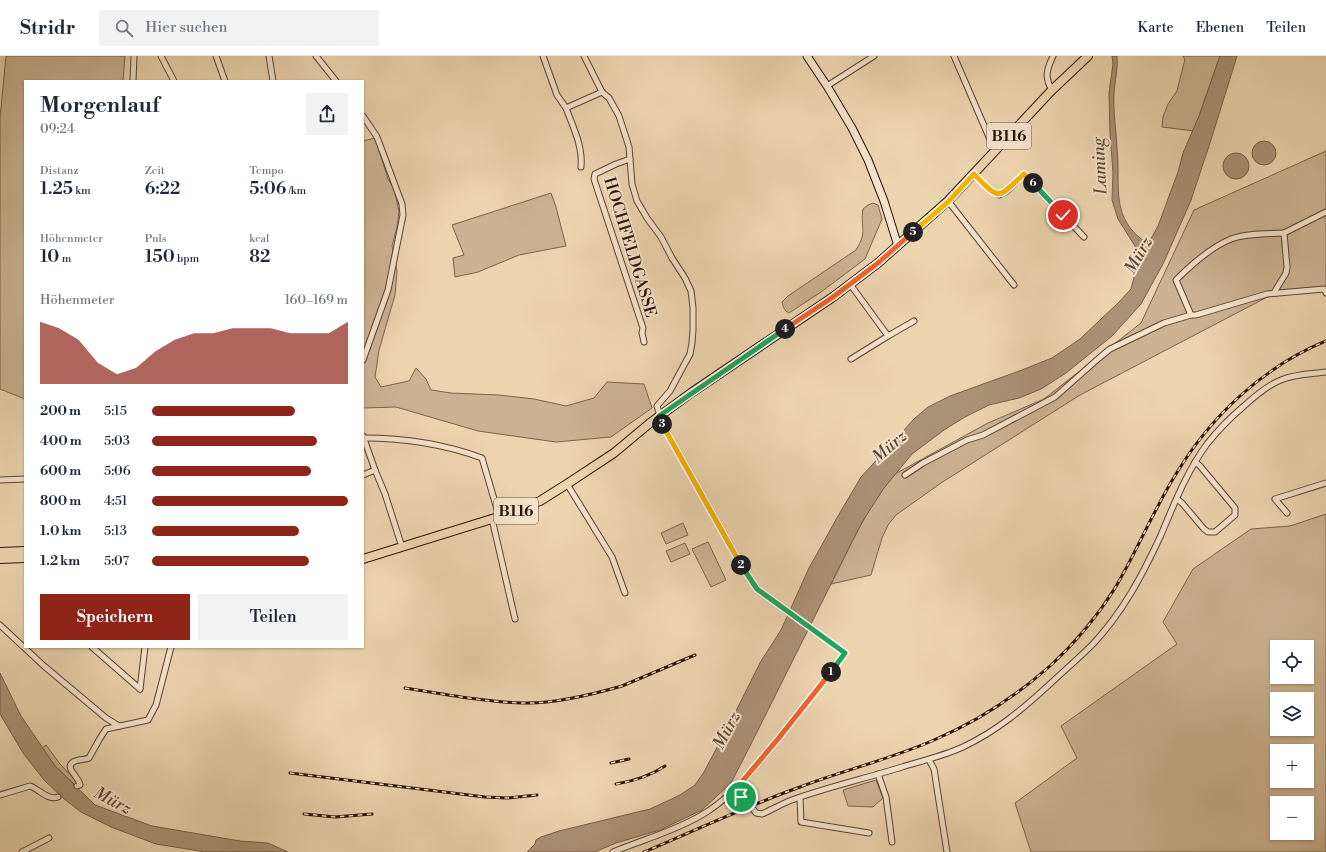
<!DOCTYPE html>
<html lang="de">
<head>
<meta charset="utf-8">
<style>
  :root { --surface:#fff; --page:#f2f2f3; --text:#1f2937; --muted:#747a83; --line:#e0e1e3; --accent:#8f2418 }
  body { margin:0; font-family:"Libre Bodoni",serif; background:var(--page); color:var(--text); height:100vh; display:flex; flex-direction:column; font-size:15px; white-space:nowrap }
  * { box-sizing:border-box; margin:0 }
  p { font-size:13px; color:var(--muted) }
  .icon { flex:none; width:22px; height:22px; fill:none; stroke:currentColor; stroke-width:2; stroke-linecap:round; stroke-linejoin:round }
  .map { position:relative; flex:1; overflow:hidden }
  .sheet { position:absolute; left:24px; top:24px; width:340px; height:568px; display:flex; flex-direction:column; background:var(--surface); border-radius:0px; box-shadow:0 1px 3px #0004 }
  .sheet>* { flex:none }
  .controls { position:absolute; left:1270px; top:584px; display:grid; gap:8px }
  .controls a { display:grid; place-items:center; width:44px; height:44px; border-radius:0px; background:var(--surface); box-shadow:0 1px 3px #0004; font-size:20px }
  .pin { position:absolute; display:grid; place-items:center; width:34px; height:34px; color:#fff; margin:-17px; border:2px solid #fff; border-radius:50%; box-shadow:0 1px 4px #0007 }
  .km { position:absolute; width:20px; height:20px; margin:-10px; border-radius:50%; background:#222; color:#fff; font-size:11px; line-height:20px; text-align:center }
  .round { display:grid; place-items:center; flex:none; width:42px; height:42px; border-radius:0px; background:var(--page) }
  .head { display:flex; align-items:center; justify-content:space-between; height:68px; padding:0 16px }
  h1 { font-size:22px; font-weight:600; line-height:30px }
  .figures { display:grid; grid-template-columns:repeat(3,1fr); gap:6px; height:68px; padding:4px 16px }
  .figures div { display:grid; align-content:center }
  .figures b { font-size:17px; font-weight:600 }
  .figures small { font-size:11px; font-weight:400 }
  .figures p { font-size:11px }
  .chart { height:112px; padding:8px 16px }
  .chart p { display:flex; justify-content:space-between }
  .chart svg { width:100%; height:72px; margin-top:4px; fill:var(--accent); opacity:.7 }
  .button { display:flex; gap:8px; margin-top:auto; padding:8px 16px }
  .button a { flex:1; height:46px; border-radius:0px; background:var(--accent); color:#fff; font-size:16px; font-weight:600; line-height:46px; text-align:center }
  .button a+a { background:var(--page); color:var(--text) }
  ul { padding:0 16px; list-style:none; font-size:13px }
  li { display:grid; grid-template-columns:64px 48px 1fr; align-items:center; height:30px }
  li i { height:10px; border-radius:5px; background:var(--accent) }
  header { display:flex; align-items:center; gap:24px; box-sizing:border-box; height:56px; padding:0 20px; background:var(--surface); border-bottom:1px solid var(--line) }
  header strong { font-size:19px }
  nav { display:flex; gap:22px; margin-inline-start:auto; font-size:14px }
  .search { width:280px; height:36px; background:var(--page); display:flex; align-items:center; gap:10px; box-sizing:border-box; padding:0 14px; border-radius:0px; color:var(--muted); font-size:15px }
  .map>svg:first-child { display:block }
  .green { fill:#cbb392; stroke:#7a624b; fill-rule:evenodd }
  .water { fill:#aa9275; stroke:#765f48 }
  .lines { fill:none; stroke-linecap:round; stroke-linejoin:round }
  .minor-tunnel { stroke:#c5ad8d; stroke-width:5; stroke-dasharray:5 2.5; stroke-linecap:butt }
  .minor-casing { stroke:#5a422f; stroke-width:7 }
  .secondary-casing { stroke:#291204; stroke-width:9 }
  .primary-casing { stroke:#291204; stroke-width:10 }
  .minor { stroke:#f3e3cb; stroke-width:5 }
  .secondary { stroke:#f3e3cb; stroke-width:7 }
  .primary { stroke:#ecd4af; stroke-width:8 }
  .rail-casing { stroke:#291204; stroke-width:3 }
  .rail { stroke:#f3e3cb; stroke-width:1.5; stroke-dasharray:4.5; stroke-linecap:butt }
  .split-1-casing { stroke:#fff; stroke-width:8 }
  .split-2-casing { stroke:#fff; stroke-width:8 }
  .split-3-casing { stroke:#fff; stroke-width:8 }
  .split-4-casing { stroke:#fff; stroke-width:8 }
  .split-5-casing { stroke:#fff; stroke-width:8 }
  .split-6-casing { stroke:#fff; stroke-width:8 }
  .split-7-casing { stroke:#fff; stroke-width:8 }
  .split-1 { stroke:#f0652b; stroke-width:5 }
  .split-2 { stroke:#22a559; stroke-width:5 }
  .split-3 { stroke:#f5b400; stroke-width:5 }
  .split-4 { stroke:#22a559; stroke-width:5 }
  .split-5 { stroke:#f0652b; stroke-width:5 }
  .split-6 { stroke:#f5b400; stroke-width:5 }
  .split-7 { stroke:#22a559; stroke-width:5 }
  .labels { text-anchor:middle; stroke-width:4; stroke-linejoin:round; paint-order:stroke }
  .shield { fill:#f3e3cb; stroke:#665140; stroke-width:1 }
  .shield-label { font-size:15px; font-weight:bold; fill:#291204 }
  .street-label { font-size:16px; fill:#291204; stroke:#f3e3cb }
  .water-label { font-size:17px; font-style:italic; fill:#5d4531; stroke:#f3e3cb }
</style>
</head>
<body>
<header>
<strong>Stridr</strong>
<div class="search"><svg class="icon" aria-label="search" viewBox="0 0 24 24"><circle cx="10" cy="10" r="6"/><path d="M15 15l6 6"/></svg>Hier suchen</div>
<nav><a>Karte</a><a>Ebenen</a><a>Teilen</a></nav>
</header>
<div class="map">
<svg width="1326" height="796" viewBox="0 0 1326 796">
  <rect width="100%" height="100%" fill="#ecd4af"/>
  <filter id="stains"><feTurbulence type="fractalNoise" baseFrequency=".005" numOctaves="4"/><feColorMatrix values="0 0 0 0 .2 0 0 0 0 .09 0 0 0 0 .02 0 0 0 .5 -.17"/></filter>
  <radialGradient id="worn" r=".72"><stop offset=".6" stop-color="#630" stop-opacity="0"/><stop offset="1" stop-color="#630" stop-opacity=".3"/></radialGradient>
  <g class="green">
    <path d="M6 0H125L123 25H25V343L0 333V62Z"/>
    <path d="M1183 0H1220L1194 75 1162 71 1163 61 1168 48 1177 35 1185 3 1183 1Z"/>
    <path d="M375 82 388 123 394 133 399 155 397 171 392 190 397 215 395 239 379 294 375 321 381 331 409 325 416 312 426 323 431 334 451 337 499 339 534 343 566 350 594 342 607 326 644 328 652 352 611 381 556 386 478 375 396 351 363 352V85Z"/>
    <path d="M1326 95V237L1323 233 1275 237 1080 339 941 427 896 459 888 469 882 482 871 519 831 528C850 490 867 451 895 418L988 367 1044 343 1141 267 1194 154Z"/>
    <path d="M551 137 556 151 566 190 519 199 478 216 455 221 453 202 464 199 452 169Z"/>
    <path d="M873 147 878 149 882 163 865 203 821 236 789 257C784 255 783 250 782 246L788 240 856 194C868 175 860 172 863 153L868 149Z"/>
    <path d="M1326 458V796H1031L1015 747 1077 702 1061 670 1177 588 1163 566 1193 513 1251 473 1290 470ZM1277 591H1307V621H1277ZM1277 643H1307V673H1277ZM1277 695H1307V725H1277ZM1277 747H1307V777H1277Z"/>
    <path d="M683 467 688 479 666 488 661 477Z"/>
    <path d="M708 486 726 524 711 531 692 493Z"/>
    <path d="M685 487 690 498 671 506 666 495Z"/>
    <path d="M46 689 60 708 78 727 75 729 55 710 42 692Z"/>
    <path d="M876 724 883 742 873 751 848 750 843 734Z"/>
  </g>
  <g class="water">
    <path d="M1112 0H1117C1118 13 1115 24 1114 37 1113 55 1116 73 1117 92 1121 132 1109 162 1148 188L1158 170 1178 116 1183 97 1199 60 1220 0H1237L1210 87 1191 144 1164 206 1141 248 1112 280 1066 317 1041 333 1019 342 989 349 965 361 944 374 912 398 884 432 862 466 749 692 731 727 702 754 660 774 616 787 595 796H527L535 788 536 784 541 781 559 775 650 753 680 739 695 729 704 716 729 669 761 605 781 574 809 512 838 460 861 421 914 363 928 351 950 340 1022 314 1052 302 1080 283 1119 246 1131 233 1140 198 1118 163 1112 144 1113 117 1110 77 1109 37 1113 8Z"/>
    <circle cx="1264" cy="97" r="12"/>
    <circle cx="1236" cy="110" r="13"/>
    <path d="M0 617 21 660 55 710 95 749 152 770 240 785 268 787 288 796H206L156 788 111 771 81 756 63 742 44 724 23 697 0 658Z"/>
  </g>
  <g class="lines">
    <path class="minor-tunnel" d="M741 741 753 753"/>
    <g class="minor-casing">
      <g id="minor">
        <path d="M161 0 174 25"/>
        <path d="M216 0 225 25"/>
        <path d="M269 0 273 25"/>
        <path d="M316 0 336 25"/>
        <path d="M543 0 557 39 566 52"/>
        <path d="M584 0 602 36 609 42 619 60 629 91 632 128 637 145 647 162 661 181 672 202 685 222 691 235 693 252V274L692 287 690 298 670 335 657 350 663 369 746 517 757 533 845 597C819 631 793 665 766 698 747 721 727 745 700 760 672 776 642 784 613 796"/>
        <path d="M954 0 995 95"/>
        <path d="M133 25 134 0"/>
        <path d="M827 30 874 0"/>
        <path d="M1052 34C1044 21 1047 13 1053 0"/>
        <path d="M363 60 377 81 402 148 403 159 388 234 363 304"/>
        <path d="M630 103 616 108 595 118 594 123 643 272 642 277 644 286"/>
        <path d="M581 111C583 90 573 71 566 52L602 36"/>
        <path d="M974 118 990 134 999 139 1007 135 1024 118 1084 181"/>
        <path d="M948 145 1014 229"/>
        <path d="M1284 177C1267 178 1247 177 1231 183 1211 191 1191 209 1176 224L1191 259H1196L1267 238 1324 233 1326 237"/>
        <path d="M850 228 888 280 914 265"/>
        <path d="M1276 237 1275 235 1286 217 1287 211 1284 177 1326 156"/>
        <path d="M851 303 888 280"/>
        <path d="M363 380 375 414 385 438 402 491"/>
        <path d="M363 382C404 382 444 388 482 402L499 460"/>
        <path d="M363 419 375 414"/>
        <path d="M905 419 923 407 967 384 983 379 1055 341 1099 302 1110 293 1164 267 1191 259"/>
        <path d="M0 424 25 423"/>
        <path d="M567 428 612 501 625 537"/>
        <path d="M1177 443 1182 447 1204 473 1208 476H1215L1235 459V452L1200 410 1195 406"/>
        <path d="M1287 457 1275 443 1326 427"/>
        <path d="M492 463 515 563"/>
        <path d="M0 569 44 610 106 662 119 670"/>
        <path d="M92 591 140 633"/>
        <path d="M140 633 145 591"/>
        <path d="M929 704 934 713 947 796"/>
        <path d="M878 718 886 741 892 786"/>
        <path d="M77 730 80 729C80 722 64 712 73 706 78 703 85 704 89 702L99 684 106 673 148 664 156 649 171 591"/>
        <path d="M735 734 741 741"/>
        <path d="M0 739 30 730C39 733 48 745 58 741"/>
        <path d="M800 742 801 766 869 777"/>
        <path d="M753 753 756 757 762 758C771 754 780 749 789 745 826 731 864 723 902 711 922 705 943 700 963 691 997 675 1024 652 1051 627 1065 614 1080 601 1093 588 1123 556 1143 518 1161 479 1174 448 1187 415 1207 388 1218 374 1231 361 1244 350 1255 340 1268 329 1281 324 1295 318 1312 318 1326 316"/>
        <path d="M22 796 49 782"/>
      </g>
    </g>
    <g class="secondary-casing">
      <path id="secondary" d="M807 0 827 30 852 72 868 104 884 145 898 190"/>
    </g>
    <g class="primary-casing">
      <g id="primary">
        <path d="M0 496 25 495"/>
        <path d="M0 503 25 502"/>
        <path d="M363 503 511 457 540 445 567 428 614 397 650 367 691 337 833 241 878 207 948 145 1052 34 1088 0"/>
      </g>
    </g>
    <use href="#minor" class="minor"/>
    <use href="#secondary" class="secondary"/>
    <use href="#primary" class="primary"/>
    <g class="rail-casing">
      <g id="rail">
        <path d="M405 632C444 638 484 646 523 647 552 648 594 638 622 630L695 599"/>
        <path d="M611 707 629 703"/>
        <path d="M290 717 485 741 507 742 537 739"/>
        <path d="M616 728C634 725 650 720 665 710"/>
        <path d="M304 758 335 761 372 758"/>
        <path d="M644 796C696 774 747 750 800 731 844 714 891 703 934 684 976 666 1016 640 1050 610 1075 587 1097 561 1115 532 1137 495 1153 455 1176 418 1211 360 1263 311 1326 285"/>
      </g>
    </g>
    <use href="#rail" class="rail"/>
  </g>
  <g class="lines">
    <g class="split-1-casing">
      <path id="split-1" d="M741 741 735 734 778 683 831 616"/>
    </g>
    <g class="split-2-casing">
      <path id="split-2" d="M741 509 757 533 845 597 831 616"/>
    </g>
    <g class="split-3-casing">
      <path id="split-3" d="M662 368 741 509"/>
    </g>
    <g class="split-4-casing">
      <path id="split-4" d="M662 368 659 360 785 273"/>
    </g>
    <g class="split-5-casing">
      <path id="split-5" d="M785 273 833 241 878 207 913 176"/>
    </g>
    <g class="split-6-casing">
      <path id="split-6" d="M913 176 948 146 974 118C1000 145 997 143 1024 118L1033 127"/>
    </g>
    <g class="split-7-casing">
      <path id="split-7" d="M1033 127 1063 159"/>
    </g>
    <use href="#split-1" class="split-1"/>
    <use href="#split-2" class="split-2"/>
    <use href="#split-3" class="split-3"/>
    <use href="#split-4" class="split-4"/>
    <use href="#split-5" class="split-5"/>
    <use href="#split-6" class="split-6"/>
    <use href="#split-7" class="split-7"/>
  </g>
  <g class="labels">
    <g class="shield">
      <rect x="987" y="67" width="44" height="26" rx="3"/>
      <rect x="494" y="442" width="44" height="26" rx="3"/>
    </g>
    <g class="shield-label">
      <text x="1009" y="85">B116</text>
      <text x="516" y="460">B116</text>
    </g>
    <g class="street-label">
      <text transform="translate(631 191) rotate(73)" y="6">HOCHFELDGASSE</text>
    </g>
    <g class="water-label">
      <text transform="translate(1099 110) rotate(-93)" y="6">Laming</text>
      <text transform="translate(1138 199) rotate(-61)" y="6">Mürz</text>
      <text transform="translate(889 390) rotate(-41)" y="6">Mürz</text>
      <text transform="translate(726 674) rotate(-62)" y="6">Mürz</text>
      <text transform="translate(113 744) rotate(28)" y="6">Mürz</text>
    </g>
  </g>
  <rect width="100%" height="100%" filter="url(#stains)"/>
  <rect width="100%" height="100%" fill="url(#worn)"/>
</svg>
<div class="controls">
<a><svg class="icon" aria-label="locate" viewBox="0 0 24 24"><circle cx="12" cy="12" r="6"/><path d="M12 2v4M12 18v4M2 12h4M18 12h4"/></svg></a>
<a><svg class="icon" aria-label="layers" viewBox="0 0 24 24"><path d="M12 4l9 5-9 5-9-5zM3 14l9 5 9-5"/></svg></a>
<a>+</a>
<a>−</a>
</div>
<div class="pin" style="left:741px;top:741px;background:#1e9e55"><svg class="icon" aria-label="arrive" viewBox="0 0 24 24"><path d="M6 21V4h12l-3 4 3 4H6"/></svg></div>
<div class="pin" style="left:1063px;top:159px;background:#d93025"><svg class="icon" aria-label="check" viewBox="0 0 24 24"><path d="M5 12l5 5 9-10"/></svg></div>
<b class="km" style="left:831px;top:616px">1</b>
<b class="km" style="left:741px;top:509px">2</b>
<b class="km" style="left:662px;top:368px">3</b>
<b class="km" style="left:785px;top:273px">4</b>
<b class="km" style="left:913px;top:176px">5</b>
<b class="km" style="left:1033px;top:127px">6</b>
<section class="sheet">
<div class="head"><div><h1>Morgenlauf</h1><p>09:24</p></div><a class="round"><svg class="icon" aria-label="share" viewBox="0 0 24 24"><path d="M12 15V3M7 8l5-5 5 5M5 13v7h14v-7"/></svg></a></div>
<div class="figures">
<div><p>Distanz</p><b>1.25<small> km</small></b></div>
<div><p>Zeit</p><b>6:22</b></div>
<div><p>Tempo</p><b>5:06<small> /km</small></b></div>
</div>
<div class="figures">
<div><p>Höhenmeter</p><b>10<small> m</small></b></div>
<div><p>Puls</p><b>150<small> bpm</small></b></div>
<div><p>kcal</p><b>82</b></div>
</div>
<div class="chart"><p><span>Höhenmeter</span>160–169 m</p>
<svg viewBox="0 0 160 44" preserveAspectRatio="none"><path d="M0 44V6L10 10L20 17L30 31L40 38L50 34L60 24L70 17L80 13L90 13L100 10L110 10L120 10L130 13L140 13L150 13L160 6V44z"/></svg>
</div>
<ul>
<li><b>200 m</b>5:15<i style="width:73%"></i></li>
<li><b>400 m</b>5:03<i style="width:84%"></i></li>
<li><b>600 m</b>5:06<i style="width:81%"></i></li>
<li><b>800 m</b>4:51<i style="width:100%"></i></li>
<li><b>1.0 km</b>5:13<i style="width:75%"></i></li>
<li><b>1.2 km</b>5:07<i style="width:80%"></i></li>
</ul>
<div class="button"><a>Speichern</a><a>Teilen</a></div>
</section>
</div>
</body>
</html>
